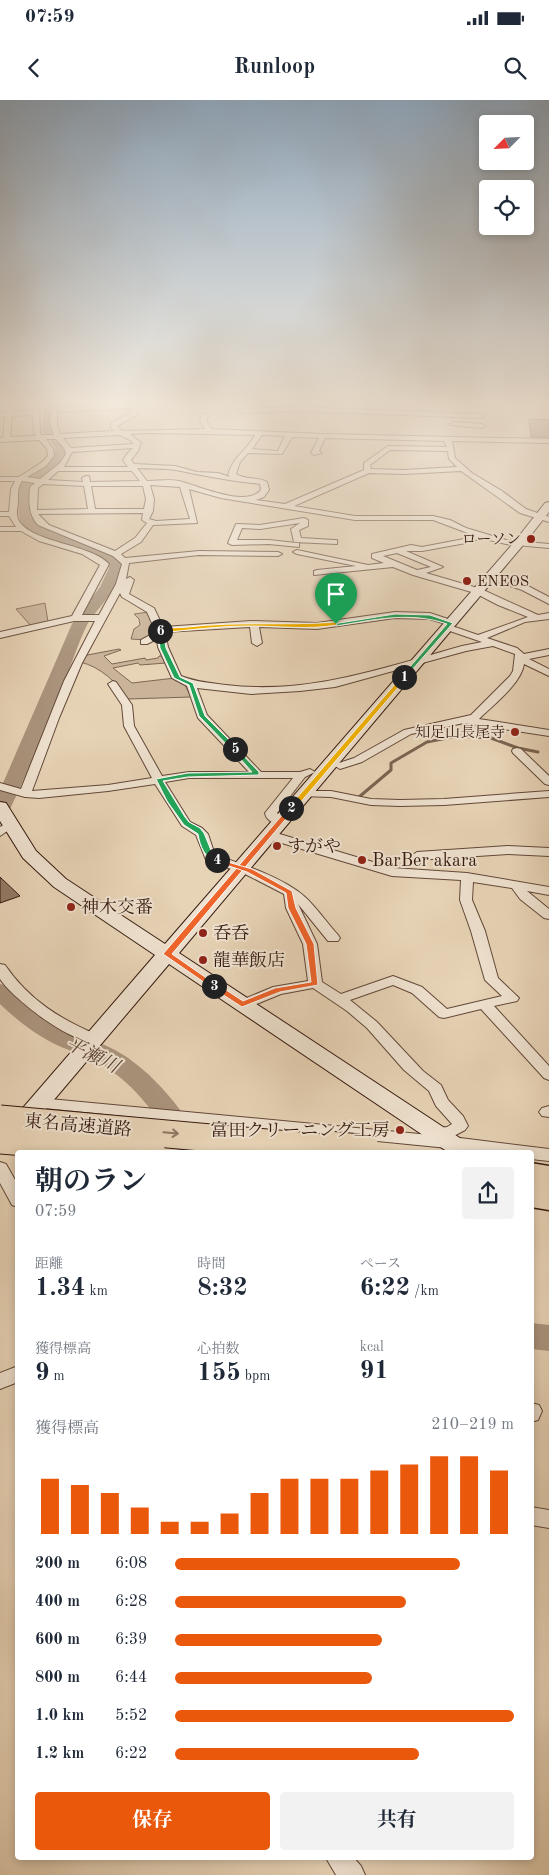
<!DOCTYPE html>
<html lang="ja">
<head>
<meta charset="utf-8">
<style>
  :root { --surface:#fff; --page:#f2f2f3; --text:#1f2937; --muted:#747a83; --accent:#ea580c }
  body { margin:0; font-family:"Old Standard TT","Noto Serif JP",serif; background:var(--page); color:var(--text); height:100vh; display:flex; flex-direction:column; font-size:19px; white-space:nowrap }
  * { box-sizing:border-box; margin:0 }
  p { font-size:16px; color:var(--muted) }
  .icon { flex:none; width:28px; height:28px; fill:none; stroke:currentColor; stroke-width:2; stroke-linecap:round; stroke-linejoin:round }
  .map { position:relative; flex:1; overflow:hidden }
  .drawer { position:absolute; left:15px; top:1050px; width:519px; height:710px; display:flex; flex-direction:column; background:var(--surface); border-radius:5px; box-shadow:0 2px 8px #0003 }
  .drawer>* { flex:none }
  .needle { width:32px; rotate:246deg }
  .tools { position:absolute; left:479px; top:15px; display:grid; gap:10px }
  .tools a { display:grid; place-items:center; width:55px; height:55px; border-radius:5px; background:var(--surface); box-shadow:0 2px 8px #0003; font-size:25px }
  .pin { position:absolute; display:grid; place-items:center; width:42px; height:42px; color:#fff; margin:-51px -21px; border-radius:50% 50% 50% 0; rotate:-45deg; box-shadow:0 0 5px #0007 }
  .pin .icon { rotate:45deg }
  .km { position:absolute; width:25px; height:25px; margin:-12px; border-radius:50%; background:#222; color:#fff; font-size:14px; line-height:25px; text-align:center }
  .round { display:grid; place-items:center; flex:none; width:52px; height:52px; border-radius:5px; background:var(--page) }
  .head { display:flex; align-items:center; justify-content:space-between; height:85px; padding:0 20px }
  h1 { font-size:28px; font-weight:700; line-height:38px }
  .metrics { display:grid; grid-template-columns:repeat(3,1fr); gap:8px; height:85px; padding:5px 20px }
  .metrics div { display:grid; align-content:center }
  .metrics b { font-size:25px; font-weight:700 }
  .metrics small { font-size:14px; font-weight:400 }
  .metrics p { font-size:14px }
  .chart { height:140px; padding:10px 20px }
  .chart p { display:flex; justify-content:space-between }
  .chart svg { width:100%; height:90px; margin-top:5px; stroke:var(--accent); stroke-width:6 }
  .button { display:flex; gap:10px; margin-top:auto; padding:10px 20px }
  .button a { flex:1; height:58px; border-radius:5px; background:var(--accent); color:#fff; font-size:20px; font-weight:700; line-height:58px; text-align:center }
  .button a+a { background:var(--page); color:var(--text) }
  ul { padding:0 20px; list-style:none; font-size:16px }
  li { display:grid; grid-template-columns:80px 60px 1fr; align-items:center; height:38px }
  li i { height:12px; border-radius:6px; background:var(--accent) }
  .status { display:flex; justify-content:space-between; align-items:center; height:35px; padding:0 25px; background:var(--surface); direction:ltr }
  .status svg { height:14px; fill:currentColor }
  header { display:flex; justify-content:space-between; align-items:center; height:65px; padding:0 20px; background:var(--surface); font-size:22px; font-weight:700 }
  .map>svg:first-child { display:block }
  .green { fill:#c9b399; stroke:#7f6654 }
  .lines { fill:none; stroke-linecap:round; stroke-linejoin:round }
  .stream { stroke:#7b6351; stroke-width:3 }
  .river { fill:#aa947d; fill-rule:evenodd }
  .building { fill:#927a65; stroke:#35190e }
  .street-casing { stroke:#624838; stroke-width:2 }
  .secondary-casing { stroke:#35190e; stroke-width:2 }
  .highway-casing { stroke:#35190e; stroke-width:3 }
  .street { fill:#efe2d0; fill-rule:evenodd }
  .secondary { fill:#efe2d0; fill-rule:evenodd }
  .highway { fill:#e7d3b6; fill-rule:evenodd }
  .highway-bridge-far1-casing { stroke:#35190e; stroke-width:29; stroke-linecap:butt }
  .highway-bridge-casing { stroke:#35190e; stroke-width:36; stroke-linecap:butt }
  .highway-bridge-far1 { stroke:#e7d3b6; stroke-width:27 }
  .highway-bridge { stroke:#e7d3b6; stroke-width:34 }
  .oneway { stroke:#8e7662 }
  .split-1 { fill:#22a559; stroke:#fff }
  .split-2 { fill:#f5b400; stroke:#fff }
  .split-3 { fill:#f0652b; stroke:#fff }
  .split-4 { fill:#f0652b; stroke:#fff }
  .split-5 { fill:#22a559; stroke:#fff }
  .split-6 { fill:#22a559; stroke:#fff }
  .split-7 { fill:#f5b400; stroke:#fff }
  .poi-dot { fill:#8f2418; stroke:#efe2d0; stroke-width:2 }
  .labels { text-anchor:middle; stroke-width:4; stroke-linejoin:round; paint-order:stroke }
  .far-poi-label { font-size:15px; fill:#35190e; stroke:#efe2d0; text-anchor:end }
  .poi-label { font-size:18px; fill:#35190e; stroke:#efe2d0; text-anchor:start }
  .street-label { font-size:18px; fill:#35190e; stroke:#efe2d0 }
  .water-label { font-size:19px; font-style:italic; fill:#5e4435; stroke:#efe2d0 }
</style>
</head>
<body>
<div class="status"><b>07:59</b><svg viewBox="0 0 49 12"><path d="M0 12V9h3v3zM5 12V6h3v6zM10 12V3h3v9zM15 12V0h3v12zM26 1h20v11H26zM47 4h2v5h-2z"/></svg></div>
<header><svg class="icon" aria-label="back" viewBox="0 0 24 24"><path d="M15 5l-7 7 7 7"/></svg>Runloop<svg class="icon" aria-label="search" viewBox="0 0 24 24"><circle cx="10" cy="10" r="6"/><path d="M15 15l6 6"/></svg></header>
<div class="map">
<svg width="549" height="1775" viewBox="0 0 549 1775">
  <rect width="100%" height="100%" fill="#e7d3b6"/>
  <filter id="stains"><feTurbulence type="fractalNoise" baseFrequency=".004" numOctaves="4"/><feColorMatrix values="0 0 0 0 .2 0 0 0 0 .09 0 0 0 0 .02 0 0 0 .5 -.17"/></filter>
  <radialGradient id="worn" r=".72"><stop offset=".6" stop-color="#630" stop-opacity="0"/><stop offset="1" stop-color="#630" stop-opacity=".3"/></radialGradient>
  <g class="green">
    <path d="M45 503 48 522 31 526 16 509Z"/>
    <path d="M149 512 158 533 146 540 131 539 134 529 140 525 139 519 134 514Z"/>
    <path d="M119 549 121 550 104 556 112 564 145 558 146 560 158 558 159 556H163L166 563 140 565 138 563 113 568 132 583 175 578 184 583 191 597 128 599C116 582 101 567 80 562L82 556Z"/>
  </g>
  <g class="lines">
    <path class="stream" d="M359 697 391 670V663L427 642 457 636 491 638 518 648 538 652"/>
    <g class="river">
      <path d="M45 304H55L54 331 67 347V357L52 372 31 387 33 419 55 433 115 455C138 473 96 508 87 525 78 543 72 564 64 582 47 625 30 668 10 709L7 713 0 715V690L72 524 100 487 109 468 108 464 105 461C83 453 35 442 22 423 17 416 18 408 19 400 19 394 18 388 22 382 27 374 47 364 55 356V347L42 331Z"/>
      <path d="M0 884C17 888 36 912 52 922 72 934 95 939 115 950 151 969 190 1016 205 1052H179C159 1018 136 985 101 964 88 956 73 952 59 946 37 936 18 921 0 904Z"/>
      <path d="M531 1223 549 1225V1251L531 1249Z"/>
    </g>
  </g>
  <g class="building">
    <path d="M529 319 549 320V337H531Z"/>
    <path d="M0 777 20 796 0 803Z"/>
  </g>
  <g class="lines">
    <g class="street-casing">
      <g id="street">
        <path d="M7 304H13L12 312 33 311V304H39L40 333 42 335H54L50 323 52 304H58V308L139 304 138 314 117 326 122 331 205 329 200 321 202 315 205 313 208 315 206 321 212 329 323 334 549 339V343L452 341 455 358 472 373 502 391 526 409 549 417V422L520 413 461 371 404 374 369 373 294 406 355 416H433L450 420 466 428 506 440 549 444V448L506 444 481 438 466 443 422 451H406L443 467 426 473 481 489 538 515 549 513V519L525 522 487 538 517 548 524 554 549 549V555L529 559 549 569V576L524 564C521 584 493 605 479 619L549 630V636L464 623 411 634 362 662 340 669 335 666 336 664 354 658 404 630 471 615 510 576 513 571 515 554 493 546 466 551 335 587 300 591 251 594 197 588 207 615 261 672H300L310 669 315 672 305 677 277 713 286 722 284 724C277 726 266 721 265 713L293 678H189L165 682 190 722 202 728 208 734 215 755C242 764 284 778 305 797 317 808 327 823 338 835L340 838 338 841H328L298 804 317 844 322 882 341 894 393 876 422 887 447 909 502 896 485 880 471 831 460 800 461 780 392 776 265 738 263 735 265 732H273L393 768 467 773 549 787V795L527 791 549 809V819L544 818 520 799 512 788 473 782 472 800 485 831 498 878 519 898 517 901 494 906 549 966V980L544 978 481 909 444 918 439 917 412 893 393 885 350 900 377 922 423 971 441 985 448 1000 463 1016 468 1026 465 1030 452 1037 549 1049V1061L531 1059V1052H488L34 1007 31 1003 34 999 39 998 430 1035 431 1029 447 1027 452 1024 436 1006 429 991 404 970 367 928 347 911 313 888 281 894 247 908H237L235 905 237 902 273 887 308 881 303 844 286 808 284 794 245 774 206 760 196 735 182 726 155 684 108 691 39 698 25 697 0 690V683L21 689 64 581 95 521H74L0 538V532L72 516 100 465 82 454 39 441 21 431H0V427H16L9 416H0V412H9L11 389 15 381H0V377H19L41 363 48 356 47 349 39 340 0 342V338H3L5 317H0V313H6ZM133 308V312L114 321 110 326 114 331 60 334 57 326V312ZM33 315 34 333 36 336 10 337 12 316ZM148 333 255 335C247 351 233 356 228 375L230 377 218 373 197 372 175 366 134 364 131 360 138 351 141 343 130 334ZM120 335 130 340 134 344 71 348 63 338ZM262 335 285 336 278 351 252 349ZM292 337 319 338 311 353 314 355 322 353 319 351 325 338 444 341 447 347 388 346 364 363V370L285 404 256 400 264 397 269 390 267 382C258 377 246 380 236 374L240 362 248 353 282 354ZM46 339H56L64 348 66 354 60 363 40 379 27 377 46 366 54 356 53 349ZM133 348 127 354 123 360 128 367H64L72 352ZM390 350 448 351 449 359 457 367 404 370 371 369 370 365ZM137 368C150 369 164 368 176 370 204 376 231 381 260 384L261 390C246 408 199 386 179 381 169 379 157 381 147 381ZM58 371H132L140 381 90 382 89 376H86L82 378 83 382 48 380ZM22 381 35 383 30 387C29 402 28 414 38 425L113 456 122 464 116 484 99 515H82L109 464C89 443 29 443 18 419 16 414 17 408 18 403 18 395 17 389 22 381ZM43 384 84 386 88 409 37 410 38 388ZM150 385 180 387 190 419 156 421 149 419 153 411 154 399ZM91 386H143L146 399 144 409H95ZM189 389 221 398 355 420H433L473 435 464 439 422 447 411 445 372 454V458L384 463 368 465 297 450 293 452 297 454 356 466 317 470 314 471V475L393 467 413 475 475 493 498 505 528 517 478 535 452 526 456 523 454 521 430 513 395 512 317 523 251 521 163 527 154 508 129 494 134 480 130 477 126 479 129 463 199 455 278 456 282 454 278 452 199 451 125 458 121 454 141 442 153 425 197 423ZM143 413 142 420 147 423 135 438 115 451 49 425 38 414ZM397 453 431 467 417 470 383 456ZM120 493 122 497 147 512 155 530 156 532 141 540V544H147L157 539 158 547 172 578 187 586 198 618 249 672H189L162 676 134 626 132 605 116 582 113 581 108 584 122 605 124 626 152 678 108 685 32 691 59 618 82 563ZM395 518 429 519 446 524 442 527 444 529 482 542 462 546C383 568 308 595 226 585 210 583 196 582 181 576L168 547 165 532 250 527 252 543 257 546 262 543 259 527 317 529Z"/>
        <path d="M439 304H484L485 305 482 307 442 306Z"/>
        <path d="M297 307 481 314 484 316 481 318 297 311 239 313 236 311 239 309Z"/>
        <path d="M453 322 482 324 485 326 482 328 451 325 450 324Z"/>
        <path d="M304 418 308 420V426L299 430 301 438 334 440H337V444L294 442 291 429 300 423 260 429 242 428 237 440H269L296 443H299V447L269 444 232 445 228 443 236 424 260 425Z"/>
        <path d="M490 473 528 486 549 497V504L522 490 487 478 486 476Z"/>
        <path d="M517 648 521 649 549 676V685L545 684 513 653 512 651 513 649Z"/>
        <path d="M303 691H331L371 699 400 700 444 699 549 691V697L444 705 400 706 371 705 331 697 299 696 297 694Z"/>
        <path d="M10 721 14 723 16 725 0 736V727Z"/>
        <path d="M508 746 549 748V756L508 754 417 760 411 756 417 752Z"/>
        <path d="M0 864 5 865C29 900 61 920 100 936L102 939 100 942C76 948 13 899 0 879Z"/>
        <path d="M549 1006V1017L542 1016 539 1012 542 1008Z"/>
        <path d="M0 1062 6 1064 18 1085V1107L12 1105 0 1083Z"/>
        <path d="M18 1266V1282L0 1289V1273Z"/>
        <path d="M531 1303 539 1305 542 1311 538 1320 531 1322Z"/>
        <path d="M531 1407 549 1410V1428L531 1425Z"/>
        <path d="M326 1758H354L361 1766 365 1775H336Z"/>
      </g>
    </g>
    <g class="secondary-casing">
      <path id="secondary" d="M549 402V412L524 444 179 853 472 1046 475 1052H448L169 864 25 1034 17 1037 9 1034 6 1029 9 1024 155 855 54 787 23 758 0 721V702L6 703 36 751 66 779 165 844 516 440 545 403Z"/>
    </g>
    <g class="highway-casing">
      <path id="highway" d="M531 1063 549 1066V1110L531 1107Z"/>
    </g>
    <use href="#street" class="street"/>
    <use href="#secondary" class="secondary"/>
    <use href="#highway" class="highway"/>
    <g class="highway-bridge-far1-casing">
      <g id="highway-bridge-far1">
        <path d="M0 1019 345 1050"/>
        <path d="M0 1040 122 1050"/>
      </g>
    </g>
    <g class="highway-bridge-casing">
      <g id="highway-bridge">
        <path d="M107 1049 148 1052"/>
        <path d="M333 1049 364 1052"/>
      </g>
    </g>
    <use href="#highway-bridge-far1" class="highway-bridge-far1"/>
    <use href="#highway-bridge" class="highway-bridge"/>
  </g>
  <defs><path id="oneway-shaft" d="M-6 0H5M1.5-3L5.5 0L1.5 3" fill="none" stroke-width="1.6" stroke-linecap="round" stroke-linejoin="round" transform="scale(1.25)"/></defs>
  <use class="oneway" href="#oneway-shaft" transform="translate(171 1033) rotate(5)"/>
  <linearGradient id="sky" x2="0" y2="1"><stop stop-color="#8fa7bd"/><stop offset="0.55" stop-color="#f4ebde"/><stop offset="1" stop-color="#f4ebde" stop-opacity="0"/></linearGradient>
  <rect width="549" height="552" fill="url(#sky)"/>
  <path class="split-1" d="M395 514 430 515 453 523 404 579 402 576 447 524C410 511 373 520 336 526L333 524Z"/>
  <path class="split-2" d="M402 576 407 577 294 710H289V707Z"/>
  <path class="split-3" d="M289 707 295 708 172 854 218 886 211 887 163 854Z"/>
  <path class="split-4" d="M214 758 252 769 292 791 296 808 314 844 318 885 280 892 242 907 211 887V884H217L243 901 275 888 311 882 306 844 288 808 286 793 247 772 214 761Z"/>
  <path class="split-5" d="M235 647 259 672V675L188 677 163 681 185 717 189 722 200 728 204 733 213 755 220 760 217 762C205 758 200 747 198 734L184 725 167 701 156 679 188 673 252 672 232 649Z"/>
  <path class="split-6" d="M160 530 163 531 166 548 180 577 193 583 205 616 237 648V651H233L199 616 189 585 174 578 160 548 158 531Z"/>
  <path class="split-7" d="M336 522 337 525C308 530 279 526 249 526 219 526 190 530 160 533L158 531C166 527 178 528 188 527 237 521 286 526 336 522Z"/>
  <g class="poi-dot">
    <circle cx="531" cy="439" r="5"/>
    <circle cx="467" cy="481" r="5"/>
    <circle cx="515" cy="632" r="5"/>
    <circle cx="277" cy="746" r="5"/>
    <circle cx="362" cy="760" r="5"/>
    <circle cx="71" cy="807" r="5"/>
    <circle cx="203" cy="833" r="5"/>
    <circle cx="203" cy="860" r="5"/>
    <circle cx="400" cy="1030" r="5"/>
  </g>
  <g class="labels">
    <g class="far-poi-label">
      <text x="521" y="444">ローソン</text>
      <text x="477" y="486" text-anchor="start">ENEOS</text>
      <text x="505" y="637">知足山長尾寺</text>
    </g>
    <g class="poi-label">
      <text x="287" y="752">すがや</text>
      <text x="372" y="766">BarBer akara</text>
      <text x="81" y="813">神木交番</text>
      <text x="213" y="839">呑呑</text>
      <text x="213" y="866">龍華飯店</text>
      <text x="390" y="1036" text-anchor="end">富田クリーニング工房</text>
    </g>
    <g class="street-label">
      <text transform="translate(78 1025) rotate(5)" y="6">東名高速道路</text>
    </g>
    <g class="water-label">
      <text transform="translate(93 954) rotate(27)" y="7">平瀬川</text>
    </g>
  </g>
  <rect width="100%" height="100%" filter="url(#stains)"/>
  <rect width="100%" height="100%" fill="url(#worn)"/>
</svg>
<div class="tools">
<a><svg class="needle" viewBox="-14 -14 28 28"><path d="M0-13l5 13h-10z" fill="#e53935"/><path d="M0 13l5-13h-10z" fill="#747a83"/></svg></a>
<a><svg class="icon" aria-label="locate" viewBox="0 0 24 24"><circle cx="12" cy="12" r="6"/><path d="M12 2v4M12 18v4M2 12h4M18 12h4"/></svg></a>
</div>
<div class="pin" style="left:336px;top:524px;background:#1e9e55"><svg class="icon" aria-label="arrive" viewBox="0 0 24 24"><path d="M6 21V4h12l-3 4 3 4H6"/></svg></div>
<b class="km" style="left:404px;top:577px">1</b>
<b class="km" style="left:291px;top:708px">2</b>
<b class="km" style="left:214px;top:886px">3</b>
<b class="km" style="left:217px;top:760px">4</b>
<b class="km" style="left:235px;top:649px">5</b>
<b class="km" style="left:160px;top:531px">6</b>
<section class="drawer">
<div class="head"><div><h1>朝のラン</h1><p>07:59</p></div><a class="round"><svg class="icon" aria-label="share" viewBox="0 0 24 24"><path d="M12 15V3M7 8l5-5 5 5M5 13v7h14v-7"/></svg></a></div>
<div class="metrics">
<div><p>距離</p><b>1.34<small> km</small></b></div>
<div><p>時間</p><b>8:32</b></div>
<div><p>ペース</p><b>6:22<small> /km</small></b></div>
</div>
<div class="metrics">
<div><p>獲得標高</p><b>9<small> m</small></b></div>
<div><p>心拍数</p><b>155<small> bpm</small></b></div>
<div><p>kcal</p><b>91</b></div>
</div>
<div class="chart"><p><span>獲得標高</span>210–219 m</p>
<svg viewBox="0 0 160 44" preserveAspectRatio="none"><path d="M5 44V17M15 44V20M25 44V24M35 44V31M45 44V38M55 44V38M65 44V34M75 44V24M85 44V17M95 44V17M105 44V17M115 44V13M125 44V10M135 44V6M145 44V6M155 44V13"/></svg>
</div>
<ul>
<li><b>200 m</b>6:08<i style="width:84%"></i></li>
<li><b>400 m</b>6:28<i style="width:68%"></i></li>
<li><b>600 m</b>6:39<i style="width:61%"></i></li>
<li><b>800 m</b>6:44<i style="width:58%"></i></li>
<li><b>1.0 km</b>5:52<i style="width:100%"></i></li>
<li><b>1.2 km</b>6:22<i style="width:72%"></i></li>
</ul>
<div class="button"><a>保存</a><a>共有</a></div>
</section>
</div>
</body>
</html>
